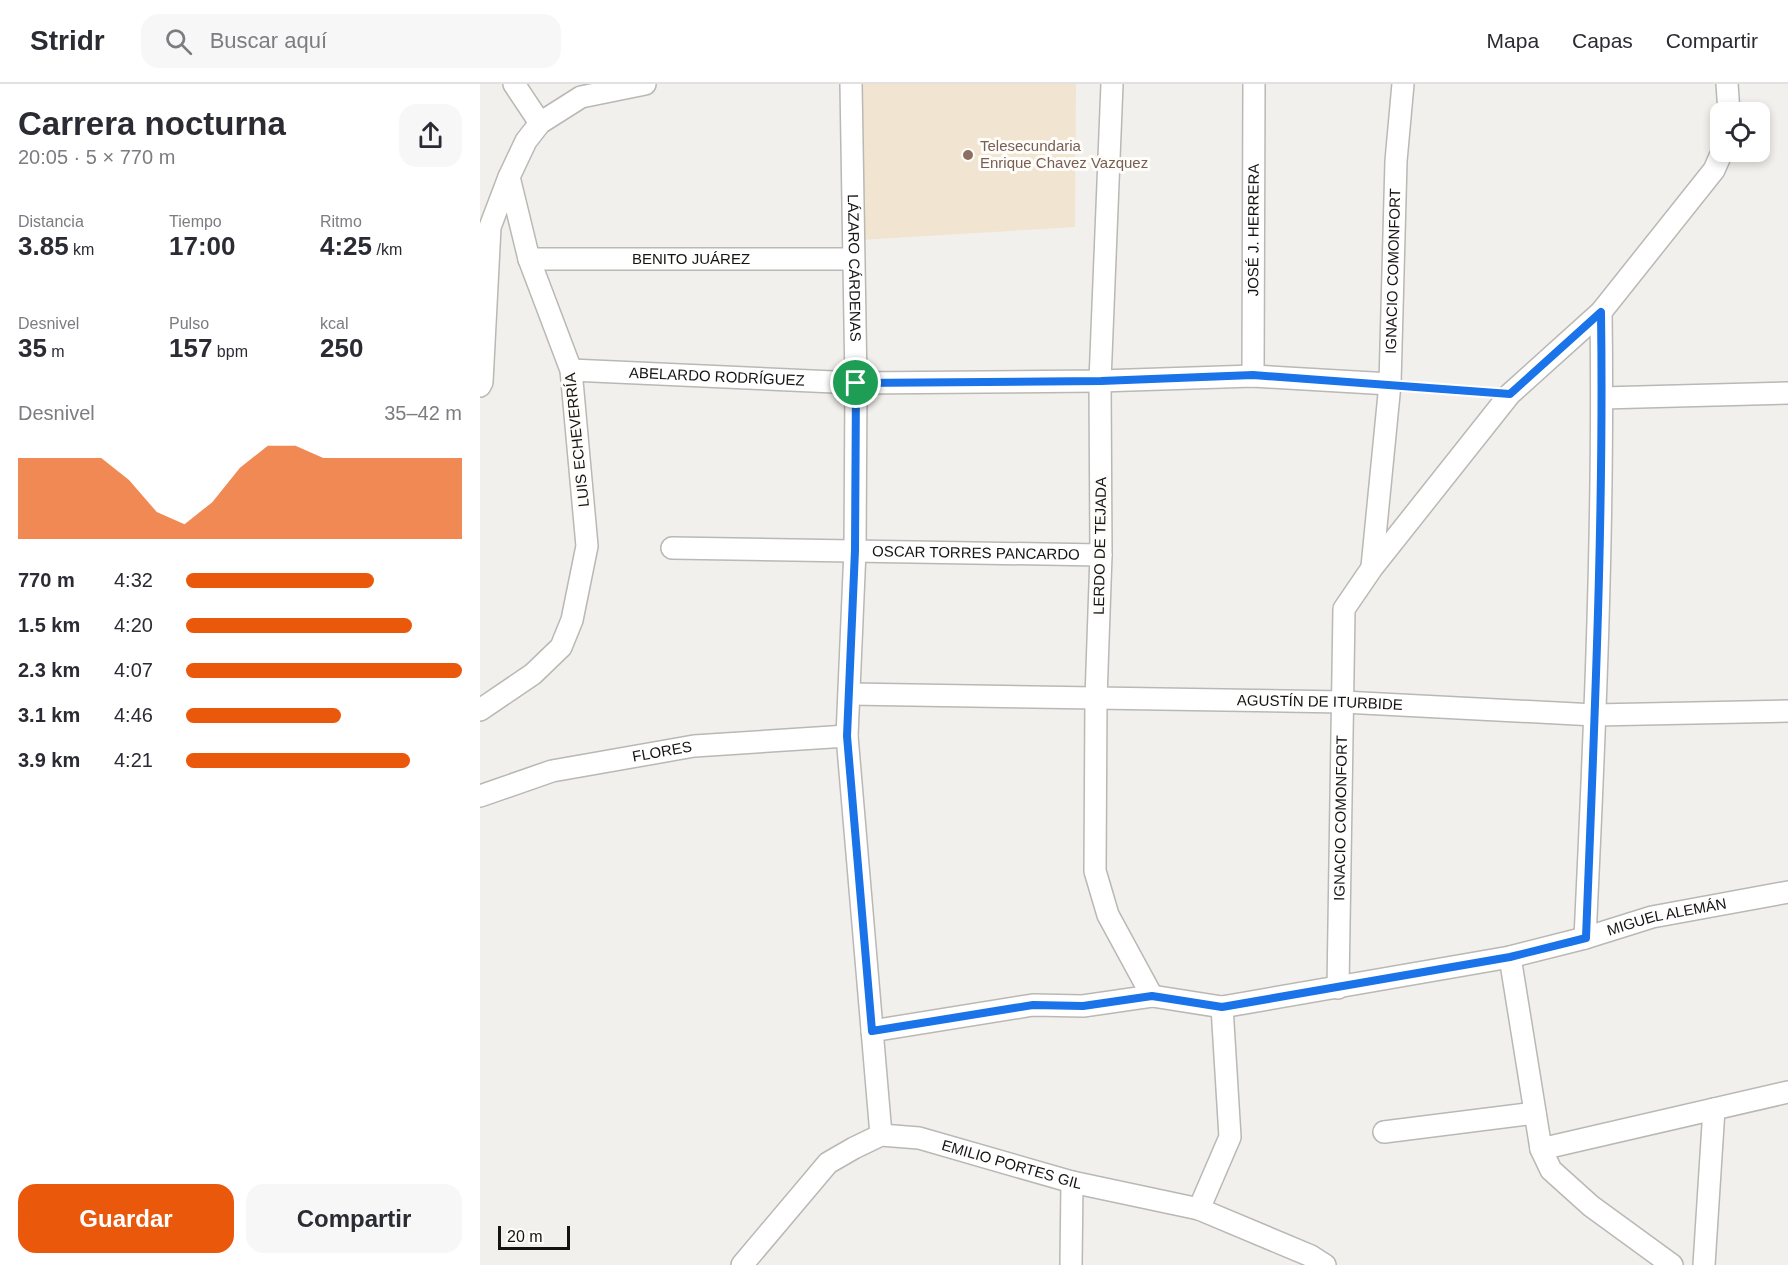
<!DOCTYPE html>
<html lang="es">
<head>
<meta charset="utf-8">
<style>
  :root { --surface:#fff; --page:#f7f7f7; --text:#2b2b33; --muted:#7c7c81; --line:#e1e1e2; --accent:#ea580c }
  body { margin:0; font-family:Arial,sans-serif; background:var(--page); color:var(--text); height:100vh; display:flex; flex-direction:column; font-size:22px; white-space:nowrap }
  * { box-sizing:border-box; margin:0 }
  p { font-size:20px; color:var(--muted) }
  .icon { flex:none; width:33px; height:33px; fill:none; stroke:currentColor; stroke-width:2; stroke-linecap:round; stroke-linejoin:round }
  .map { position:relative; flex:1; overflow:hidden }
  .details { display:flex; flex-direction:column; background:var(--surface); width:480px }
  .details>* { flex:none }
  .buttons { position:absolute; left:1230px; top:18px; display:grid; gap:12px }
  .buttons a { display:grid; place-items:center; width:60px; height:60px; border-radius:12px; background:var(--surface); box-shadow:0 3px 9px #0003; font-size:30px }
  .scale { position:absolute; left:18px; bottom:15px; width:72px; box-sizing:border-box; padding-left:6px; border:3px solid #151413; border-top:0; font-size:16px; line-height:21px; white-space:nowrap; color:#151413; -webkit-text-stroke:4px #fffdfa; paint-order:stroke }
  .pin { position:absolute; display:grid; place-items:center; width:51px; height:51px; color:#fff; margin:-26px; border:3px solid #fff; border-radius:50%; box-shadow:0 2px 6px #0007 }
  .round { display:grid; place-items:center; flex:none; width:63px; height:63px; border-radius:18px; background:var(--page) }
  .head { display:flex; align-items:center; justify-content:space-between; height:102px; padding:0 18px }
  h1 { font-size:33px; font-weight:700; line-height:45px }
  .figures { display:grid; grid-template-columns:repeat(3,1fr); gap:9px; height:102px; padding:6px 18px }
  .figures div { display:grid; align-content:center }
  .figures b { font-size:26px; font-weight:700 }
  .figures small { font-size:16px; font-weight:400 }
  .figures p { font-size:16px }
  .chart { height:168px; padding:12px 18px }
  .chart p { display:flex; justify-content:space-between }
  .chart svg { width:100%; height:108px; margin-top:6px; fill:var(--accent); opacity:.7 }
  .cta { display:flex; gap:12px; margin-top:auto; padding:12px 18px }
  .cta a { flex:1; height:69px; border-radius:18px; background:var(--accent); color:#fff; font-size:24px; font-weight:700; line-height:69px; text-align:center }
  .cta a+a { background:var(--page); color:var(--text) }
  ul { padding:0 18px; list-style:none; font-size:20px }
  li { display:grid; grid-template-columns:96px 72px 1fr; align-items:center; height:45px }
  li i { height:15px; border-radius:8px; background:var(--accent) }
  header { display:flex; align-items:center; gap:36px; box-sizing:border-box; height:84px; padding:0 30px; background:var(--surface); border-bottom:2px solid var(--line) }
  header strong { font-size:28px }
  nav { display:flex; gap:33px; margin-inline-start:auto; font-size:21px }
  .search { width:420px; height:54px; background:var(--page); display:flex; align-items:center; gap:15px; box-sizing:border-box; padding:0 21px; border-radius:18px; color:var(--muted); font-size:22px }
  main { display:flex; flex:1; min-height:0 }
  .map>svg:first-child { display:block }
  .education { fill:#f1e4d0 }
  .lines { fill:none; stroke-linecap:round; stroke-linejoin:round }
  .street-casing { stroke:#bab8b4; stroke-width:24 }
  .path { stroke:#797876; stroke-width:4; stroke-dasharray:4.5 4.5; stroke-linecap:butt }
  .street { stroke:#fff; stroke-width:21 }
  .route-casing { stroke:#fff; stroke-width:12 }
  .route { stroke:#1a73e8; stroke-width:8 }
  .education-dot { fill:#8d6e63; stroke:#fffdfa; stroke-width:2 }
  .labels { text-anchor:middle; stroke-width:6; stroke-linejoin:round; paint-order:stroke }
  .education-label { font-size:15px; fill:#785e54; stroke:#fffdfa; text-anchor:start }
  .street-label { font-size:15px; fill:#151413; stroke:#fffdfa }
</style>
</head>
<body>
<header>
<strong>Stridr</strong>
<div class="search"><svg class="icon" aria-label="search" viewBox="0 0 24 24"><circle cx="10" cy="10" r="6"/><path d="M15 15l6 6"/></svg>Buscar aquí</div>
<nav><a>Mapa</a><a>Capas</a><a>Compartir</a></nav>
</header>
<main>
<section class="details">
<div class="head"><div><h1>Carrera nocturna</h1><p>20:05 · 5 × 770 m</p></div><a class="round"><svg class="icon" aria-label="share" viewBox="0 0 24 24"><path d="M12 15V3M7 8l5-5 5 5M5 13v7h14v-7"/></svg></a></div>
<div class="figures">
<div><p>Distancia</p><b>3.85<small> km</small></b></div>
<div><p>Tiempo</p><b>17:00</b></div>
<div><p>Ritmo</p><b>4:25<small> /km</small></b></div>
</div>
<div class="figures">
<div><p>Desnivel</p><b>35<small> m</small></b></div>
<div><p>Pulso</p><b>157<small> bpm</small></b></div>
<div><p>kcal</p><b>250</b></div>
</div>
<div class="chart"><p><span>Desnivel</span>35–42 m</p>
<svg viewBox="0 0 160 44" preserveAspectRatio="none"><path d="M0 44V11L10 11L20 11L30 11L40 20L50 33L60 38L70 29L80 15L90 6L100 6L110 11L120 11L130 11L140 11L150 11L160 11V44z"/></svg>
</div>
<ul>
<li><b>770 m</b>4:32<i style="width:68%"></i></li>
<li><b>1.5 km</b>4:20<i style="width:82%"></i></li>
<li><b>2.3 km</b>4:07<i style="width:100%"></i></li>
<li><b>3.1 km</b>4:46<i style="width:56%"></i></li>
<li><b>3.9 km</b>4:21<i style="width:81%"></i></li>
</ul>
<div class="cta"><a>Guardar</a><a>Compartir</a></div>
</section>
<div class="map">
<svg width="1308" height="1181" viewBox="0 0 1308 1181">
  <rect width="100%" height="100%" fill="#f2f0ec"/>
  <path class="education" d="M379 0H596L595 143 380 156Z"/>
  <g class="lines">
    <g class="street-casing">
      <g id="street">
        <path d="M34 0 60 39"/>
        <path id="s1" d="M371 0 376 299 375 466 367 652 401 1051"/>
        <path d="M632 0 620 297 621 471 616 614 615 787 628 831 672 912"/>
        <path d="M1247 0 1249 28"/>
        <path id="s2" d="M49 175H373"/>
        <path id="s3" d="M91 286 376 299 620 297 773 292 910 300"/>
        <path id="s4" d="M773 292 774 0"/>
        <path d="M0 302 2 298 10 143 29 93"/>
        <path d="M1122 314 1308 309"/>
        <path id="s5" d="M192 464 621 471"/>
        <path id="s6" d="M892 483 910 300 916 77 923 0"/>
        <path id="s7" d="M370 610 863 618 1115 631 1308 627"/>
        <path d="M0 626 53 590 81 563 92 536 107 462 91 286 49 175 29 93 46 57 60 39 101 13 165 0"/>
        <path id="s8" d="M0 712 72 687 214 662 367 652"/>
        <path d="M1105 854C1115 645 1124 437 1121 228"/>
        <path d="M1030 873 1061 1065 1071 1086 1111 1122 1192 1181"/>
        <path id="s9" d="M858 904 864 525 892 484 1030 310 1121 228 1234 86 1242 68"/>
        <path id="s10" d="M392 947 553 921 603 922 672 912 742 923 1030 873 1105 854 1172 833 1308 808"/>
        <path d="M904 1048 1055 1029"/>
        <path d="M1061 1065 1308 1008"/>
        <path d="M719 1125 750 1053 742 923"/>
        <path id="s11" d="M262 1181 348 1079 374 1064 401 1051 439 1054 592 1098 719 1125 831 1172 845 1181"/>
        <path d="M591 1181 592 1098"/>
        <path d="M1224 1181 1234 1025"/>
      </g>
    </g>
    <path class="path" d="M932 302 1005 308"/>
    <use href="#street" class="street"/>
  </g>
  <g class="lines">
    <g class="route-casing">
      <path id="route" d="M1121 228C1124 437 1114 646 1106 854L1030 873 742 923 672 912 603 922 553 921 392 947 367 652 375 466 376 299 621 297 773 291 1030 310Z"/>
    </g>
    <use href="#route" class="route"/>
  </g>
  <circle class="education-dot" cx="488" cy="71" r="6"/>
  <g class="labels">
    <g class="education-label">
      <text x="500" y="67">Telesecundaria<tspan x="500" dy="17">Enrique Chavez Vazquez</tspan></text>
    </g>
    <g class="street-label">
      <text dy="5" stroke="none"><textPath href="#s4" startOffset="146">JOSÉ J. HERRERA</textPath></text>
      <text dy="5" stroke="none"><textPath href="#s2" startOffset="162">BENITO JUÁREZ</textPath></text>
      <text dy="5" stroke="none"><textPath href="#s1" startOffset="184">LÁZARO CÁRDENAS</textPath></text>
      <text dy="5" stroke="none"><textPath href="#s6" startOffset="297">IGNACIO COMONFORT</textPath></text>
      <text dy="5" stroke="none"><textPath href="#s3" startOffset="146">ABELARDO RODRÍGUEZ</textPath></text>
      <text transform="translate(97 356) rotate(-96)" y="5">LUIS ECHEVERRÍA</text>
      <text transform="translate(620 462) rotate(-89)" y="5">LERDO DE TEJADA</text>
      <text dy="5" stroke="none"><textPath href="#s5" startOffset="304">OSCAR TORRES PANCARDO</textPath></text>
      <text dy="5" stroke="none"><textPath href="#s7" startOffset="470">AGUSTÍN DE ITURBIDE</textPath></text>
      <text dy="5" stroke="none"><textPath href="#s8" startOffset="188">FLORES</textPath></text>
      <text dy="5" stroke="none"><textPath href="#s9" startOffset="170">IGNACIO COMONFORT</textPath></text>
      <text dy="5" stroke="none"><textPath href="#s10" startOffset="808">MIGUEL ALEMÁN</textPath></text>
      <text dy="5" stroke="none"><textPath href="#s11" startOffset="328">EMILIO PORTES GIL</textPath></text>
    </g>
  </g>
</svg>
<div class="buttons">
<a><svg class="icon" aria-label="locate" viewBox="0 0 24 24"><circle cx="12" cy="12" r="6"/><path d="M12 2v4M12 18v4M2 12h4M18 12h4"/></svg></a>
</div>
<div class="scale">20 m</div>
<div class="pin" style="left:376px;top:299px;background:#1e9e55"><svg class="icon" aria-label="arrive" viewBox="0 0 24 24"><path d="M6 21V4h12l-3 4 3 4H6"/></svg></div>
</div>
</main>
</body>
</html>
